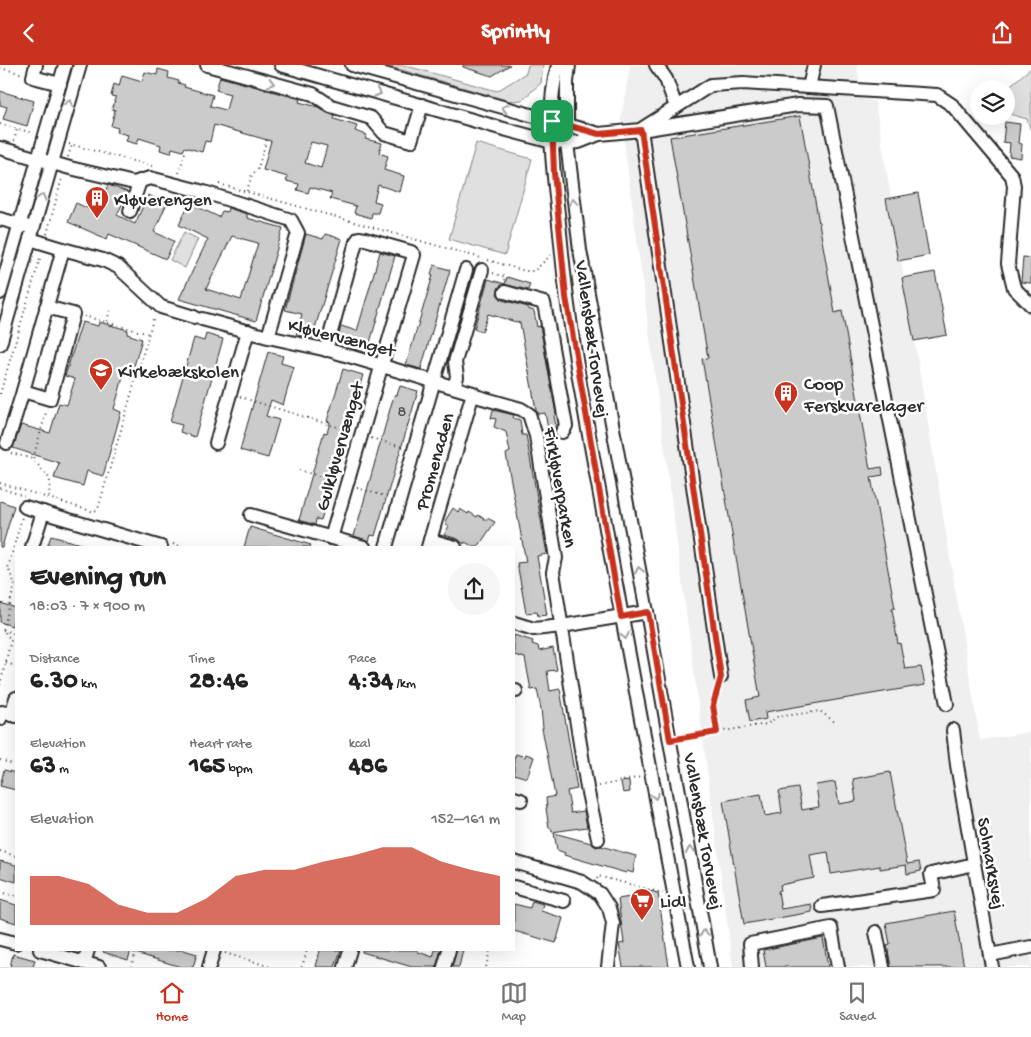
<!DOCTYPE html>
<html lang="en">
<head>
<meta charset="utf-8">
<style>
  :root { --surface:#fff; --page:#f6f6f6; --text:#222; --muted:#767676; --line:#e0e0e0; --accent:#c8321e }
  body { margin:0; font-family:"Gochi Hand",sans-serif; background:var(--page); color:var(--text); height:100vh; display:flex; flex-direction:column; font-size:19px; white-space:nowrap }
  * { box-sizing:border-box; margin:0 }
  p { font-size:16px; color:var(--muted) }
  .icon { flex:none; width:28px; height:28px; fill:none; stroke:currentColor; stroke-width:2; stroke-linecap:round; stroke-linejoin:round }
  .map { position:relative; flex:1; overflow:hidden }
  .panel { position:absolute; left:15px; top:481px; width:500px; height:405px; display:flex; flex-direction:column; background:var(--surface); border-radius:0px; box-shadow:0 5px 20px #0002 }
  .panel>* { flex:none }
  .tools { position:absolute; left:970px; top:15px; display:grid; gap:10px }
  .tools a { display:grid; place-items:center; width:45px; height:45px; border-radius:50%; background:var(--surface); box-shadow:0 5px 20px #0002; font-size:25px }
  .pin { position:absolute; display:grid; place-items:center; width:42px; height:42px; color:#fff; margin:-21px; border-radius:10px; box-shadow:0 2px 8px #0006 }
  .round { display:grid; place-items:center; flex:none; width:52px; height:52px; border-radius:26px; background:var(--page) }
  .overview { display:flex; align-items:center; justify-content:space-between; height:85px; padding:0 15px }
  h1 { font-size:28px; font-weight:700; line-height:38px }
  .metrics { display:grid; grid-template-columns:repeat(3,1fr); gap:8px; height:85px; padding:5px 15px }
  .metrics div { display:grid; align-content:center }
  .metrics b { font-size:25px; font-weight:700 }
  .metrics small { font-size:14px; font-weight:400 }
  .metrics p { font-size:14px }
  .chart { height:140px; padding:10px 15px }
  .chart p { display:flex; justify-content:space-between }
  .chart svg { width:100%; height:90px; margin-top:5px; fill:var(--accent); opacity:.7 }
  header { display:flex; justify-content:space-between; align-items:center; height:65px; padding:0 15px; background:var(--accent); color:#fff; font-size:22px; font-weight:700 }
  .dock { display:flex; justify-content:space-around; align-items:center; height:70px; border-top:1px solid var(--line); background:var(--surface); font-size:14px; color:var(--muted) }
  .dock a { display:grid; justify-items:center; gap:2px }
  .dock .active { color:var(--accent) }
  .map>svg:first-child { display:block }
  .built { fill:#efefef }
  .green { fill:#e0e0e0; stroke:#868686 }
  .building { fill:#cbcbcb; stroke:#2b2b2b; fill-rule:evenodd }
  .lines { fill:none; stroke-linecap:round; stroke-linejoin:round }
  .minor-casing { stroke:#2b2b2b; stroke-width:16 }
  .path { stroke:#2b2b2b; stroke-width:2; stroke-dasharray:1 4; stroke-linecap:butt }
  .minor { stroke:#fff; stroke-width:12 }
  .oneway { stroke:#a0a0a0 }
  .route-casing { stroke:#fff; stroke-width:10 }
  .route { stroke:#c8321e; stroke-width:6 }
  .labels { text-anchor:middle; stroke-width:5; stroke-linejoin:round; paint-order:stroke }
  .number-label { font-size:16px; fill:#535353 }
  .poi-label { font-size:19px; fill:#2b2b2b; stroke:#fff; text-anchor:start }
  .street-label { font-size:19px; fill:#2b2b2b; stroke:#fff }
</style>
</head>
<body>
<header><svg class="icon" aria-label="back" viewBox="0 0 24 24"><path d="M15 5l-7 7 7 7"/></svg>Sprintly<svg class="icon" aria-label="share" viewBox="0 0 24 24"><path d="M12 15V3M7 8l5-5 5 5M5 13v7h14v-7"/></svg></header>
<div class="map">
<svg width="1031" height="902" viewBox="0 0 1031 902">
  <rect width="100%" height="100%" fill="#fff"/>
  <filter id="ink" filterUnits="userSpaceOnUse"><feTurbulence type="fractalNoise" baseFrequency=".02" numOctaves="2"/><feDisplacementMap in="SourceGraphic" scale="10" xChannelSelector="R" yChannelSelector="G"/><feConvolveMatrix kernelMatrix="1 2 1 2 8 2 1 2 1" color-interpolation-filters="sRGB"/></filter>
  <g filter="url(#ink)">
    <path class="built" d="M630 0H857L862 34 875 36 980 675 1031 667V902H733L621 54Z"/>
    <g class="green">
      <path d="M384 0H403L497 26 526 8 528 0H543L541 18 522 35 510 36Z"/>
      <path d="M1031 3V66L1027 54 1006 48V24Z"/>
      <path d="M476 78 532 94 505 190 449 174Z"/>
      <path d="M184 167 198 174 185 203 170 195Z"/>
    </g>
    <g class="building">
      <path d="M463 0H510L492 11 463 2Z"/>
      <path d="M158 4 169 7 168 13 179 16 178 18 185 20 184 22 213 30 210 41 226 45 230 29 216 25 220 12 300 34 299 37 318 42 327 48 335 51 334 54 357 61 355 66 367 70 365 74 382 78 379 88 388 91 384 105 404 111 400 127 378 120 374 136 381 138 378 148H372L371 153 354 148 356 141 330 134 332 128 310 122 308 128 297 125 299 119 286 116 288 112 263 105 271 76 214 60 210 77 205 76 202 87 185 82 183 86 172 83 171 88 160 85 161 80 139 73 137 79 126 76 128 70 117 67 118 63 111 61 115 45 112 44 116 32 111 31 114 19 119 21 122 10 142 16 145 7 157 10ZM311 77 327 81 321 103 305 98Z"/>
      <path d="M0 26 34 36 27 61 3 54 7 42 0 40Z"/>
      <path d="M800 51 835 248 842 246 870 404 882 402 883 410 871 412 895 543 892 544 898 579 900 578 905 604 921 602 925 620 765 647 766 654 750 657 746 635 760 632 702 294 708 293 670 72Z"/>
      <path d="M1005 57 1020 59 1018 78 1022 79 1021 93 1009 91 1010 78 1003 77Z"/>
      <path d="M108 120 128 127 117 150 135 159 148 130 167 138 154 167 174 176 166 194 109 169 107 174 68 157 76 138 96 147Z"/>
      <path d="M918 128 929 190 898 196 886 134Z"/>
      <path d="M189 138 219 152 222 146 227 147 228 143 247 149V153L283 163 256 256 179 234 208 174 179 160ZM232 171 258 178 241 235 206 224Z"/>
      <path d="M306 169 323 174 325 169 342 174 312 273 296 270 302 249 285 245Z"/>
      <path d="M380 187 395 191 367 288 351 283 352 277 338 274 341 261 357 266Z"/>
      <path d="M1023 192 1031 193V218L1021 217Z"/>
      <path d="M434 200 450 205 421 304 406 300 433 210 431 209Z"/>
      <path d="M935 207 947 270 914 276 902 213Z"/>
      <path d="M507 212 530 219 528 225 503 219 499 222 497 229 502 235 528 242V244L534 246 537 262 540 261 556 349 554 351 556 361 555 363 548 364 545 348 538 349 536 345 520 258 488 249 482 267 474 264 488 214 505 219Z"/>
      <path d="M82 257 98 261 99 257 128 265 127 269 142 274 131 311 124 309 114 344 121 347 103 411 87 406 83 421 54 413 59 398 13 383 21 360 50 368 59 338 67 340 75 314 65 311Z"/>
      <path d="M206 269 223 274 195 372 180 367 182 360 170 357 194 273 204 276Z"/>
      <path d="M268 287 283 291 281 298 294 302 283 340 271 335 266 351 279 355 268 393 240 385Z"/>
      <path d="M343 304 363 310 321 455 316 454 315 460 299 455 324 367 327 368 330 357 327 356Z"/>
      <path d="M400 321 418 326 375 471 371 470 369 476 354 471 392 337 395 329 397 330Z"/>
      <path d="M493 345 514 350 513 353 520 355 522 370H526L547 489 537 491 547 550 538 551 537 547 526 548 517 498 526 497 506 389 510 387 506 367 494 362 496 354 491 353Z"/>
      <path d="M0 436 14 441 2 482H0Z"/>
      <path d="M453 443 458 447 460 444 468 449 469 447 477 452 478 450 486 455 487 453 495 457 478 482H474L465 477 464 479 458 474 444 470 449 461 446 459 447 457 445 456Z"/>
      <path d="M250 462 311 480 310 482H244Z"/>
      <path d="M51 471 84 480 83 482H47Z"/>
      <path d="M0 538 16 543 12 561 0 557Z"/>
      <path d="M514 570 533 576 532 579 538 581 539 586 553 583 557 605 547 606 550 626 560 624 577 724 567 726 571 748 584 746 587 762 552 767 551 763H549L546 743H547L546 733 555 731 542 663H543L541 644 537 624 531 625 525 593 514 590Z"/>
      <path d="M516 689 525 692 526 689 534 692 527 713 514 709V691L515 692Z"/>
      <path d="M4 705 16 708V725L0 721Z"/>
      <path d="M890 707 907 799 919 797 921 806 907 809 906 800 880 804V801L831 809 828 787 810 790 814 813 780 820 781 825 778 826 781 844 811 839 812 847 744 859 723 736 761 729 765 751 782 748 779 726 798 723 802 745 819 742 816 720 835 717 839 739 856 736 853 714Z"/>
      <path d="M629 716 630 727 623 728 621 717Z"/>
      <path d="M554 768 591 778 596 782 601 781 636 791 633 808 627 806 626 808 564 790 565 788 557 785Z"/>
      <path d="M0 796 16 800V817L0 812Z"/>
      <path d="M643 824 658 828 669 902H623L619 879 624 878 618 834 642 830Z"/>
      <path d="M0 835 16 840V858L0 853Z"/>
      <path d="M532 836 543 839 541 846 563 853 556 878 514 866V839L530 843Z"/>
      <path d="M954 846 964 902H891L887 880 890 879 886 858Z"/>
      <path d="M823 873 828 902H766L763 885Z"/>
      <path d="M104 885H131L128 895 103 887Z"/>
      <path d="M132 885H183L197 889 193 902H181L132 887Z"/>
      <path d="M320 885H341L335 902H316Z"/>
      <path d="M362 885H418V887L433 892 435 885H441L436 902H412L362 887Z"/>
      <path d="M457 885H463L459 902H452Z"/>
      <path d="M13 889 35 895 33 902H10Z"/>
    </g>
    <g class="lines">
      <g class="minor-casing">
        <g id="minor">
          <path d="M36 0 33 12 60 19"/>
          <path d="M207 0 313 29 331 41 371 53 384 68 411 76 422 40"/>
          <path d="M281 0 500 63 552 77 567 78 579 77 599 69 641 65 798 40 827 41 947 639"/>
          <path d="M352 0 599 69"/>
          <path d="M558 0C543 54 556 123 561 178 569 267 586 354 602 441 629 595 659 748 688 902"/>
          <path d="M569 0 567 17V78L580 185 647 547 710 902"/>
          <path d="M656 0 666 14 676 42"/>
          <path d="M809 22 814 0"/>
          <path d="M643 63 711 20 743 18 937 30 952 40 1012 111 1014 121 1008 199 1014 223 1031 240"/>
          <path d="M641 65 721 612"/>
          <path d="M0 83 70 103 134 118 150 113 204 127 291 155 298 168 270 265"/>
          <path d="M130 146 140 116"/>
          <path d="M0 154 26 161"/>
          <path d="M30 174 63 184"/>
          <path d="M505 227 544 238 566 361 562 367"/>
          <path d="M0 228 65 0"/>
          <path d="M46 242 73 249 50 334 23 326 63 184 103 195 118 202 161 242 194 252"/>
          <path d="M202 254 268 272 332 286 473 328 428 482"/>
          <path d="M0 279 80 0"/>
          <path d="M326 285 356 177 359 173 365 174 411 187 414 190 331 473"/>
          <path d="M454 322 457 312 455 297 482 205"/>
          <path d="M472 330 521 344 529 349 536 371 556 493 553 507 587 723 598 774"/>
          <path d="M7 378 23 326"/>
          <path d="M216 378 248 266"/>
          <path d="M25 442 161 482"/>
          <path d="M251 450 364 482"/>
          <path d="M430 475 455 482"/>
          <path d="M32 482 43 447"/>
          <path d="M386 482 466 205"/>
          <path d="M514 558 534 564 562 561 647 547"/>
          <path d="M514 626H516"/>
          <path d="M11 650 16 633"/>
          <path d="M0 654 2 647 16 651"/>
          <path d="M953 665 957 700 992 902"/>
          <path d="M514 733 521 735"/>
          <path d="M514 797 582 817 600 829 609 843 613 858 608 902"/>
          <path d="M514 822 564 836"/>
          <path d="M822 841 934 825 931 809 974 799"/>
          <path d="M876 867 883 902"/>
          <path d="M0 874 16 878"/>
          <path d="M40 885 99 902"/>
          <path d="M990 890 1031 882"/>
          <path d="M84 898 88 885"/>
          <path d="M209 902 214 885"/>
          <path d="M345 902 350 885"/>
          <path d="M444 902 449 885"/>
          <path d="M752 902 750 879 831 863 838 902"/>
        </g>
      </g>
      <g class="path">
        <path d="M0 3 23 9"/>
        <path d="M0 59 33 68"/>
        <path d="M14 76 17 64"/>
        <path d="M69 79 152 101"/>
        <path d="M68 92 72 80"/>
        <path d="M179 108 186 84"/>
        <path d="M219 119 481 193"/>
        <path d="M247 126 252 109 257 106 267 74"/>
        <path d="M47 169 62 113"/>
        <path d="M488 195 525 206H534L551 190"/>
        <path d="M493 208 505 212 504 217"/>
        <path d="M84 251 149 269"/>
        <path d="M107 256 111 242"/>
        <path d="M0 329 41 190"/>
        <path d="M240 332 350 366"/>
        <path d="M47 344 33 394 50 414 49 433"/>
        <path d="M371 373 402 382"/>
        <path d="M11 388 33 394"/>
        <path d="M299 405 335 416"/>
        <path d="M0 418 94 447 98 444 154 251"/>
        <path d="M0 423 24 431"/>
        <path d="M357 423 388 432"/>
        <path d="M173 479 183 482"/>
        <path d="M3 565 16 569"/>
        <path d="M6 598 16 601"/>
        <path d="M0 620 11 575 3 565 15 519 8 503 22 452"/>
        <path d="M717 667 713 640 718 623"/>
        <path d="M680 673 767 659 777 652 820 646 836 658"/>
        <path d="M0 695 16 700"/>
        <path d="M599 721 641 712"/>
        <path d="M0 786 16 791"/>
        <path d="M597 814 598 811 663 828"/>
        <path d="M0 827 16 831"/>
        <path d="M225 888 271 902"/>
        <path d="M131 902 136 885"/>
        <path d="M302 902 307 885"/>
        <path d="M486 902 490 885"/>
      </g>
      <use href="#minor" class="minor"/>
    </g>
    <defs><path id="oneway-chevron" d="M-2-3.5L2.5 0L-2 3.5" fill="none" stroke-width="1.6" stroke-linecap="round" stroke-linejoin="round" transform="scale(1.25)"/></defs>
    <g class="oneway">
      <use href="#oneway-chevron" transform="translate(271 18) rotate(15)"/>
      <use href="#oneway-chevron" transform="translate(378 28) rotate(16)"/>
      <use href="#oneway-chevron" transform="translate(69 38) rotate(-74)"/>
      <use href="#oneway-chevron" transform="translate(505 43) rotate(-164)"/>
      <use href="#oneway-chevron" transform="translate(42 132) rotate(-74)"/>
      <use href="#oneway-chevron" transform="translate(573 137) rotate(-97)"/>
      <use href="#oneway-chevron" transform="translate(639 505) rotate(-101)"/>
      <use href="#oneway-chevron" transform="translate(625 571) rotate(79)"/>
      <use href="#oneway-chevron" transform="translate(655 731) rotate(79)"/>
      <use href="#oneway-chevron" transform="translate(690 785) rotate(-100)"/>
      <use href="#oneway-chevron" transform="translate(704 868) rotate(-100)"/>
    </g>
  </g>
  <g class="lines" filter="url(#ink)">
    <g class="route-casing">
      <path id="route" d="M552 56 599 69 641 65 721 612 713 640 717 667 670 675 648 547 621 552 566 232 554 108Z"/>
    </g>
    <use href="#route" class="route"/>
  </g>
  <defs>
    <g id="building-pin" transform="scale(1.25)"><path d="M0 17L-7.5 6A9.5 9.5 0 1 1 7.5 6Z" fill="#c8321e" stroke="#fff"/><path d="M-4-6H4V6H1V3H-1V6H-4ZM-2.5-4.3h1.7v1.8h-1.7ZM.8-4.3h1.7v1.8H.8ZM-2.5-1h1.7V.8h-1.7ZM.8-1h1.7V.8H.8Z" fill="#fff"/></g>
    <g id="school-pin" transform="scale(1.25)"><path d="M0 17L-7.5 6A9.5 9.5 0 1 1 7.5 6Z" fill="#c8321e" stroke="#fff"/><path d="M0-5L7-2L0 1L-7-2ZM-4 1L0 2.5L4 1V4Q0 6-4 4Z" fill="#fff"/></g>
    <g id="supermarket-pin" transform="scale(1.25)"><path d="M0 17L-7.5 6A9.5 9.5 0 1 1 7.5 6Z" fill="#c8321e" stroke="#fff"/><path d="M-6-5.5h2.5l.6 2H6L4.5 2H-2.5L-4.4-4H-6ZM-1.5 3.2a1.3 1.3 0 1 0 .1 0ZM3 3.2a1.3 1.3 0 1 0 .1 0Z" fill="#fff"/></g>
  </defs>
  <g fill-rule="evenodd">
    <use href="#building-pin" x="97" y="133"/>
    <use href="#school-pin" x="101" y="305"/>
    <use href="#building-pin" x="786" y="328"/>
    <use href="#supermarket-pin" x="642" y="835"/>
  </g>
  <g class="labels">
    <g class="number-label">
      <text x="402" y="351">8</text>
    </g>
    <g class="poi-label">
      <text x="114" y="140">Kløverengen</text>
      <text x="118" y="312">Kirkebækskolen</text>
      <text x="804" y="324">Coop<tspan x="804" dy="22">Ferskvarelager</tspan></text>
      <text x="660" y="842">Lidl</text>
    </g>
    <g class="street-label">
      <text transform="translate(342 271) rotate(14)" y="7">Kløvervænget</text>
      <text transform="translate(594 274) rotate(82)" y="7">Vallensbæk Torvevej</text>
      <text transform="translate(338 381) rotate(-74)" y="7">Gulkløvervænget</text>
      <text transform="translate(433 396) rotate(-74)" y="7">Promenaden</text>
      <text transform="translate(562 422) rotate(80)" y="7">Firkløverparken</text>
      <text transform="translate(705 766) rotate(80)" y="7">Vallensbæk Torvevej</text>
      <text transform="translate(993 798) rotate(80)" y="7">Solmarksvej</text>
    </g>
  </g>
</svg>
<div class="tools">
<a><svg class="icon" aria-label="layers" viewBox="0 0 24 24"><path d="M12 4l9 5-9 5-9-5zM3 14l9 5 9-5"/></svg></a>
</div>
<div class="pin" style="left:552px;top:56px;background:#1e9e55"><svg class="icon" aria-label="arrive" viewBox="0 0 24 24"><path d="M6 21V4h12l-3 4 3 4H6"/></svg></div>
<section class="panel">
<div class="overview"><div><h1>Evening run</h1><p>18:03 · 7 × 900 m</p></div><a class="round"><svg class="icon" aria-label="share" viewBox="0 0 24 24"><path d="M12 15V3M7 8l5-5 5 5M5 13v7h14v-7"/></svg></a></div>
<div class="metrics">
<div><p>Distance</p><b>6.30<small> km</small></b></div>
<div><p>Time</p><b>28:46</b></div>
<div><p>Pace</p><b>4:34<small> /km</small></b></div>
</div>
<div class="metrics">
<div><p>Elevation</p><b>63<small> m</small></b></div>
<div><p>Heart rate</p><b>165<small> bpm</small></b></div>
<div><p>kcal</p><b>486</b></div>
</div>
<div class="chart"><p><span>Elevation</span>152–161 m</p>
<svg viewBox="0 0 160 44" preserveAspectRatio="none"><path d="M0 44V20L10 20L20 24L30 34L40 38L50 38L60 31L70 20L80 17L90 17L100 13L110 10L120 6L130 6L140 13L150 17L160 20V44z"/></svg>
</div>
</section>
</div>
<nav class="dock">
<a class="active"><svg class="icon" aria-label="home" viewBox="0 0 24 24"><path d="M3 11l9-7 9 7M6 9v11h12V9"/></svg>Home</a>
<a><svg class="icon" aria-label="map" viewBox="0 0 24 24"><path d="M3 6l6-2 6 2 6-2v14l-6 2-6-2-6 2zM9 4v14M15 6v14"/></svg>Map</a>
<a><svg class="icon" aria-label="saved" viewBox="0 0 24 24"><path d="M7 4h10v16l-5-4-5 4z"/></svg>Saved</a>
</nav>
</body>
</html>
